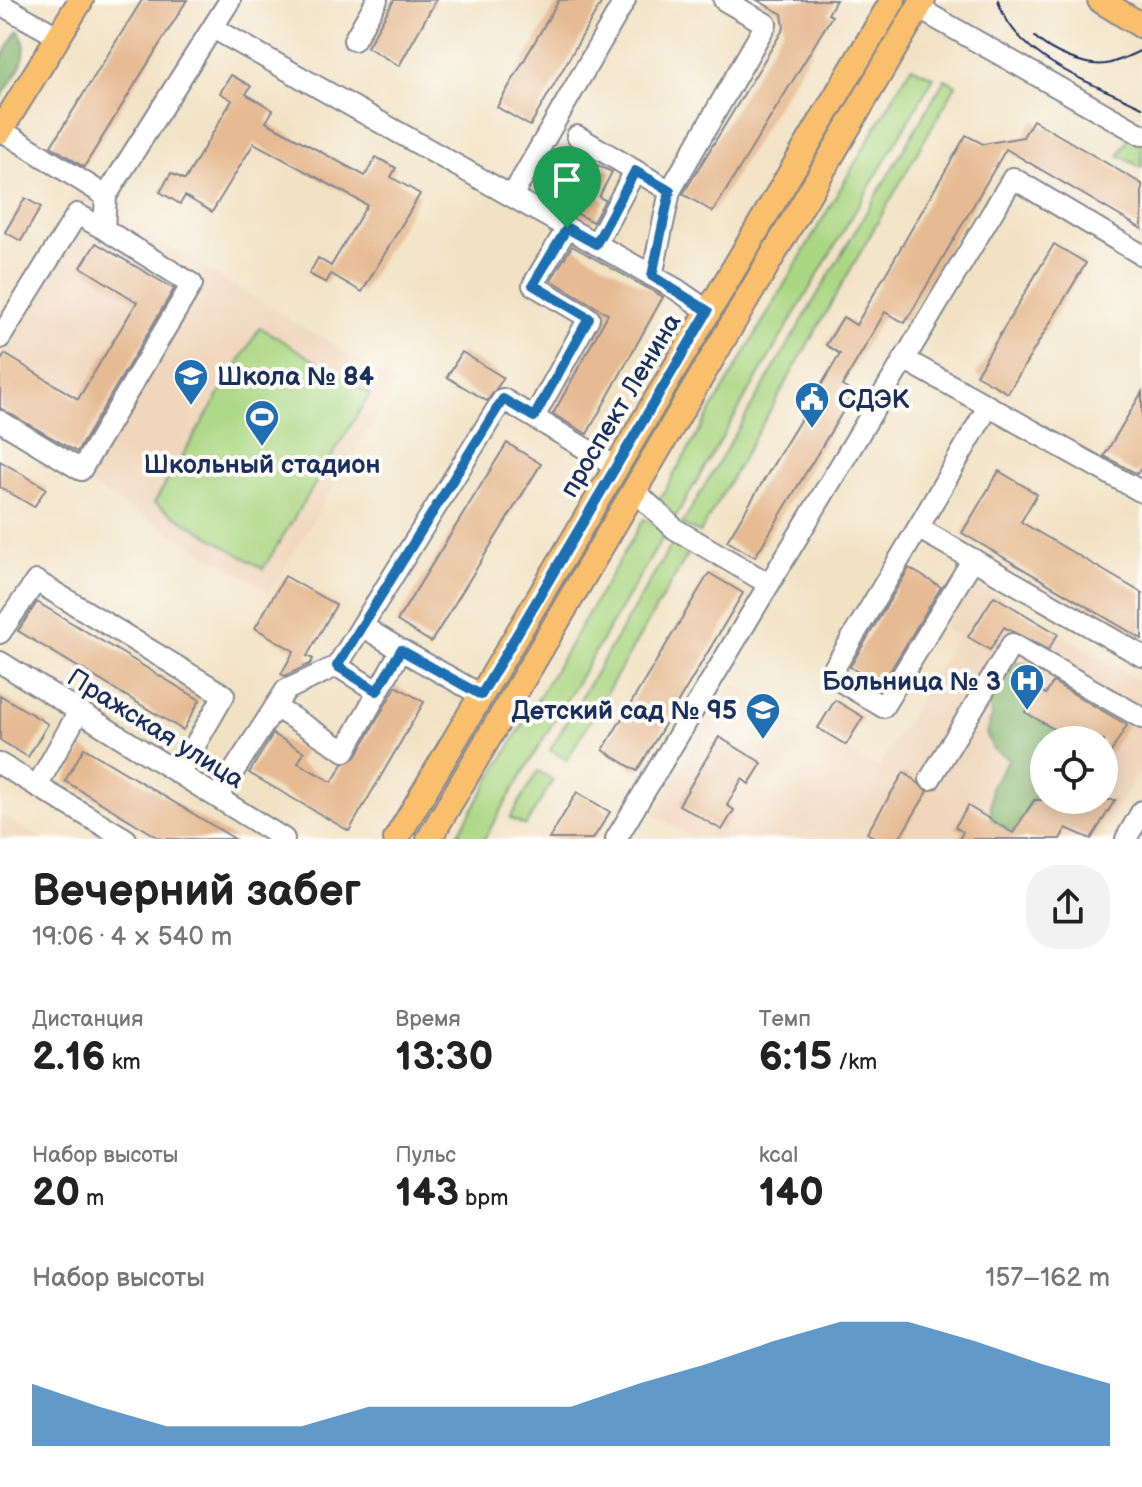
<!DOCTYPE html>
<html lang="ru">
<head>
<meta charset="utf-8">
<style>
  :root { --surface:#fff; --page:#f2f2f2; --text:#222; --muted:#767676; --accent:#1f6fb2 }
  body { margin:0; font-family:"Balsamiq Sans",sans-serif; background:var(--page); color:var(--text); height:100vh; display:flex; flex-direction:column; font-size:30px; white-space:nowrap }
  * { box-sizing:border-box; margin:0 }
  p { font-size:26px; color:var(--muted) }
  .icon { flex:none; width:44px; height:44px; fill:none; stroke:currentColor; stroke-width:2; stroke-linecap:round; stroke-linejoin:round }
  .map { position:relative; height:839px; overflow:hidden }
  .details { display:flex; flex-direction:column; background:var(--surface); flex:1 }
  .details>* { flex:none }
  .buttons { position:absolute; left:1030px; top:726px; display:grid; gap:16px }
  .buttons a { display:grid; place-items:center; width:88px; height:88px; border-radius:50%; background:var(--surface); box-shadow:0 4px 20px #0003; font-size:40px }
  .pin { position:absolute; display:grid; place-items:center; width:68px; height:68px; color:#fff; margin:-82px -34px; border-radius:50% 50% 50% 0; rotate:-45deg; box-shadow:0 0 8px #0007 }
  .pin .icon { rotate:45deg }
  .round { display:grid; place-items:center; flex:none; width:84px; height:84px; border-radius:32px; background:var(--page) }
  .head { display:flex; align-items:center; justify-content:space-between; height:136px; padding:0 32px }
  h1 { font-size:44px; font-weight:600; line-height:60px }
  .figures { display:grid; grid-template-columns:repeat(3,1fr); gap:12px; height:136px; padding:8px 32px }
  .figures div { display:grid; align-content:center }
  .figures b { font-size:40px; font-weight:600 }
  .figures small { font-size:22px; font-weight:400 }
  .figures p { font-size:22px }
  .chart { height:224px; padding:16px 32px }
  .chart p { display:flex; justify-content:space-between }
  .chart svg { width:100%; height:144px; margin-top:8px; fill:var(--accent); opacity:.7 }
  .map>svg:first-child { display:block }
  .built { fill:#f0d6bc; fill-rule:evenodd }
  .green { fill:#abd783; stroke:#638370; stroke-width:2 }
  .forest { fill:#88b871; stroke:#527468; stroke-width:2 }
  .building { fill:#e6ba92 }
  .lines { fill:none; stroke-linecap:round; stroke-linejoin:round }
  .minor-casing { stroke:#868891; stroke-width:24 }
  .major-casing { stroke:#868891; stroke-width:28 }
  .minor { stroke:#fff; stroke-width:20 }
  .major { stroke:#f9bf6d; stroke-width:24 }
  .tram { stroke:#1b2f5e; stroke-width:2 }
  .route-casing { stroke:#fff; stroke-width:16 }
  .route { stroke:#1f6fb2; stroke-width:10 }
  .labels { text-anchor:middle; stroke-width:8; stroke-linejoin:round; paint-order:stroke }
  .poi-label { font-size:26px; font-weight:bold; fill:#1b2f5e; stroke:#fdfcf7; text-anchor:start }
  .street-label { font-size:26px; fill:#1b2f5e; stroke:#fdfcf7 }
</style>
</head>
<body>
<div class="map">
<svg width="1142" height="839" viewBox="0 0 1142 839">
  <rect width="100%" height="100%" fill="#fdfcf7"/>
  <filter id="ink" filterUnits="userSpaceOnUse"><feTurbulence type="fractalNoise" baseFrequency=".0125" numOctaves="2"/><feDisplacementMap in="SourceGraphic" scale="16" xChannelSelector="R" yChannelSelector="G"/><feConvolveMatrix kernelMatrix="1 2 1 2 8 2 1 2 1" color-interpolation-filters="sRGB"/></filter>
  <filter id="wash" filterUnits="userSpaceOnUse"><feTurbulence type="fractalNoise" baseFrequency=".006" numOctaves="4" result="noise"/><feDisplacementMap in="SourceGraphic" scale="32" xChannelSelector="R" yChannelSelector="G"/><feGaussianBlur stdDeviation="1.8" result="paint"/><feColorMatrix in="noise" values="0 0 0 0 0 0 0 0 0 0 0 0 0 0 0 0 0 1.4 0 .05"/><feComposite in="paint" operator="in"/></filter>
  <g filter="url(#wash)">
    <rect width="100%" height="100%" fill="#f2e2c4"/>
    <g class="built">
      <path d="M76 191 396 383 270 592 0 431V318Z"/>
      <path d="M971 582 1142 683V767L1099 839H695L653 814 731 682 878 769 957 637 943 628ZM1044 740H1104V800H1044Z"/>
      <path d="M0 815 42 839H0Z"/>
    </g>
    <g class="green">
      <path d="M911 67 934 77 673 521 654 509Z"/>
      <path d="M945 79 956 85 700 533 682 524Z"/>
      <path d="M1132 132 1142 138V168L1119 155Z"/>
      <path d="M260 327 370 394 263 569 154 503Z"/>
      <path d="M644 519 666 532 484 839H455Z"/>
      <path d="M675 539 691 549 567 760 550 750Z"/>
      <path d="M538 771 553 780 525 826 510 818Z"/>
    </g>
    <g class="forest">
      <path d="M18 30C36 54 13 77 0 99V61Z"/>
      <path d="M1013 661 1034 665 1040 673 1038 689 1025 712 1070 739 1044 740V783L1013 833 991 820V787L1009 759 993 749 986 733 992 716 987 702Z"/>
    </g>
    <g id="blocks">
      <g class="building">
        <path d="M142 0H187L84 167 51 146Z"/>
        <path d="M394 0H436L399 66 367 47Z"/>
        <path d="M559 0H603L530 126 497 107Z"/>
        <path d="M757 0H836L828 14 832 16 713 212 683 194 784 28 782 14Z"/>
        <path d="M231 75 251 86 246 94 273 110 266 122 365 176 376 157 396 168 391 177 420 194 362 292 331 274 326 283 309 274 318 258 331 266 367 205 254 143 212 212 185 196 180 204 160 192 171 173 185 180 232 100 220 93Z"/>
        <path d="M1033 120 1142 184V229L1006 149 905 323 885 312 842 386 854 393 755 557 727 541 840 354 826 345 843 317 856 325 966 135 983 144 1023 137Z"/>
        <path d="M560 148 612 172 599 197 605 200 593 222 574 212 572 216 547 198 560 174 549 169Z"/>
        <path d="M25 198 41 207 21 241 5 232Z"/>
        <path d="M96 243 174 289 77 452 0 408V362L5 354 78 399 137 302 81 267Z"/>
        <path d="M1054 244 1086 263 1008 393 976 375Z"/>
        <path d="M572 246 663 297 587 434 553 414 608 314 551 280Z"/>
        <path d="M462 352 504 378 487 401 447 377Z"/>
        <path d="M1142 392V466L1137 474 1104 456Z"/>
        <path d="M507 443 541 464 431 642 397 621Z"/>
        <path d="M0 461 46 488 34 507 0 487Z"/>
        <path d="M999 471 1037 494 1021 522 1142 593V639L962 533Z"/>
        <path d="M909 568 941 587 881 686 850 667Z"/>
        <path d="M709 573 743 593 637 771 603 750Z"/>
        <path d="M285 576 336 605 307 656 313 659 310 664 285 676 281 674 294 651 255 628Z"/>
        <path d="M994 596 1058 634 1048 650 1004 627 990 650 968 637Z"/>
        <path d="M37 602 200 700 183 730 18 631Z"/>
        <path d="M1053 682 1127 725 1104 764V740H1072L1025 712 1038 689 1046 694Z"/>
        <path d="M396 686 424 702 349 831 249 773 273 734 304 752 298 763 332 782 343 764 356 757Z"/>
        <path d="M0 695 48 724 28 757 0 740Z"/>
        <path d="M835 700 863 717 846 745 818 728Z"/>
        <path d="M719 737 762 763 749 784 742 779 727 805 734 810 722 830 679 805Z"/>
        <path d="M84 748 235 839H161L65 781Z"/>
        <path d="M904 772 928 791 899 839H877L867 833Z"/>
        <path d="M577 792 610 812 593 839H549Z"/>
        <path d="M1034 800H1115L1091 839 1066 828 1060 839H959L963 832 955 827 968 806 1013 833Z"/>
      </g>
    </g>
  </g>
  <g filter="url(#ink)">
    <use href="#blocks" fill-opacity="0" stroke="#868891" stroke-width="2"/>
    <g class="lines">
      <g class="minor-casing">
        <g id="minor">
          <path d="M0 4 59 37"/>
          <path d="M918 8 1142 135"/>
          <path d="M213 28 676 289 708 311"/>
          <path d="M354 40 377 0"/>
          <path d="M1 130 106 196 230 0"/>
          <path d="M577 136 670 191"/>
          <path d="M512 196 625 0"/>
          <path d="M596 244 635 171"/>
          <path d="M652 276 670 191 766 24 724 0"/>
          <path d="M0 338 77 214 104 229"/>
          <path d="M904 359 1142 492"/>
          <path d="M988 407 918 528 1142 656"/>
          <path d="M534 417 589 318 533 285 567 228"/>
          <path d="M0 421 81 470 192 284 104 229 106 196"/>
          <path d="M634 490 675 529 769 584"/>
          <path d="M918 528 830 675 883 707 973 559"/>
          <path d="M362 626 401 650"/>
          <path d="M0 633 36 581 224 695 179 773"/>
          <path d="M0 662 284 839"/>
          <path d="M337 666 377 691"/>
          <path d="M275 707 345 751 401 650 481 695"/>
          <path d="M0 764 126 839"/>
          <path d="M930 779 1012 644 1142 718"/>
          <path d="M37 786 79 711"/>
          <path d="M217 797 286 690 337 666 503 399 616 467"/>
          <path d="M616 839 1013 178 1142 255"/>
          <path d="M1126 839 1142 811"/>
        </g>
      </g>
      <g class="major-casing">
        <g id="major">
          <path d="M1100 0 1142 26"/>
          <path d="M0 131 81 0"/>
          <path d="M396 839 893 0"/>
          <path d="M429 839 923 0"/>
        </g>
      </g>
      <use href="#minor" class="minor"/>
      <use href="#major" class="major"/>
      <g class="tram">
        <path d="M998 0C1015 59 1093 83 1142 107"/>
        <path d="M1035 37C1050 52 1085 67 1106 64 1118 62 1131 55 1142 50"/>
      </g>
    </g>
  </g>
  <g class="lines" filter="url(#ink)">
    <g class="route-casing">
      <path id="route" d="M635 171 670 191 652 276 708 311 481 695 401 650 377 691 337 666 503 399 534 417 589 318 533 285 567 228 596 244Z"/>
    </g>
    <use href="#route" class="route"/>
  </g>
  <defs>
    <g id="school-pin" transform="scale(1.8)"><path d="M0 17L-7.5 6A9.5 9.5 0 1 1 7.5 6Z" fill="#1f6fb2" stroke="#fdfcf7"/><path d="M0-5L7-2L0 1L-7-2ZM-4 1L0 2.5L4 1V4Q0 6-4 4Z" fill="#fff"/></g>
    <g id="civic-pin" transform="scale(1.8)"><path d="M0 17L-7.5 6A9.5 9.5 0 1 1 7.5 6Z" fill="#1f6fb2" stroke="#fdfcf7"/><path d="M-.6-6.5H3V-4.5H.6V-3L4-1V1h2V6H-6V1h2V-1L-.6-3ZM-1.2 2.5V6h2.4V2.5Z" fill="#fff"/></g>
    <g id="stadium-pin" transform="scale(1.8)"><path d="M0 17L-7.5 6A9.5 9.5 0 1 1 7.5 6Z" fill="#1f6fb2" stroke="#fdfcf7"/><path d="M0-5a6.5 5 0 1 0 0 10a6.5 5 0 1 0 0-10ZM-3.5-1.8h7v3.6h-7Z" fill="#fff"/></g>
    <g id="hospital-pin" transform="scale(1.8)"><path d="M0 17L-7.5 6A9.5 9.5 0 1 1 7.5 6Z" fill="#1f6fb2" stroke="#fdfcf7"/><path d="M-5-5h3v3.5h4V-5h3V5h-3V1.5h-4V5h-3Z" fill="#fff"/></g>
  </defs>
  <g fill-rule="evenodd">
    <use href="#school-pin" x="191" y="376"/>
    <use href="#civic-pin" x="812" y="399"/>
    <use href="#stadium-pin" x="262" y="417"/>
    <use href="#hospital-pin" x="1027" y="681"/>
    <use href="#school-pin" x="763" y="710"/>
  </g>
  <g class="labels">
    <g class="poi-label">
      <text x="217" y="385">Школа № 84</text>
      <text x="838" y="408">СДЭК</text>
      <text x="262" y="473" text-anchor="middle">Школьный стадион</text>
      <text x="1001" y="690" text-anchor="end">Больница № 3</text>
      <text x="737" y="719" text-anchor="end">Детский сад № 95</text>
    </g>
    <g class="street-label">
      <text transform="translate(620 405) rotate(-59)" y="9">проспект Ленина</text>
      <text transform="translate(156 728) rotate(32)" y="9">Пражская улица</text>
    </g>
  </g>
</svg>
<div class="buttons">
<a><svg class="icon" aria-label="locate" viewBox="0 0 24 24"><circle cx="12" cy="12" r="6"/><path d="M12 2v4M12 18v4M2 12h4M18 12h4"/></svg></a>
</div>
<div class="pin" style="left:567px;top:228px;background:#1e9e55"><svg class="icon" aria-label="arrive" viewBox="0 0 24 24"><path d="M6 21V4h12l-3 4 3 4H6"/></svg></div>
</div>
<section class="details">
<div class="head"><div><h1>Вечерний забег</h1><p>19:06 · 4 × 540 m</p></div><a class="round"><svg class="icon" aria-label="share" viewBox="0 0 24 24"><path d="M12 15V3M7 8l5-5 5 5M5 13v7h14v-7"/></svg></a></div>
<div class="figures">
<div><p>Дистанция</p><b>2.16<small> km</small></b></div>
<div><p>Время</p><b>13:30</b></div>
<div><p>Темп</p><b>6:15<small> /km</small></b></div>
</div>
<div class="figures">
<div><p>Набор высоты</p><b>20<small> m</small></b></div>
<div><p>Пульс</p><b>143<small> bpm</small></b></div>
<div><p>kcal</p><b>140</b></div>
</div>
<div class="chart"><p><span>Набор высоты</span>157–162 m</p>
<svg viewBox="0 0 160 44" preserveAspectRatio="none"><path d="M0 44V25L10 32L20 38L30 38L40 38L50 32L60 32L70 32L80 32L90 25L100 19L110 12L120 6L130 6L140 12L150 19L160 25V44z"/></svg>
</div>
</section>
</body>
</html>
